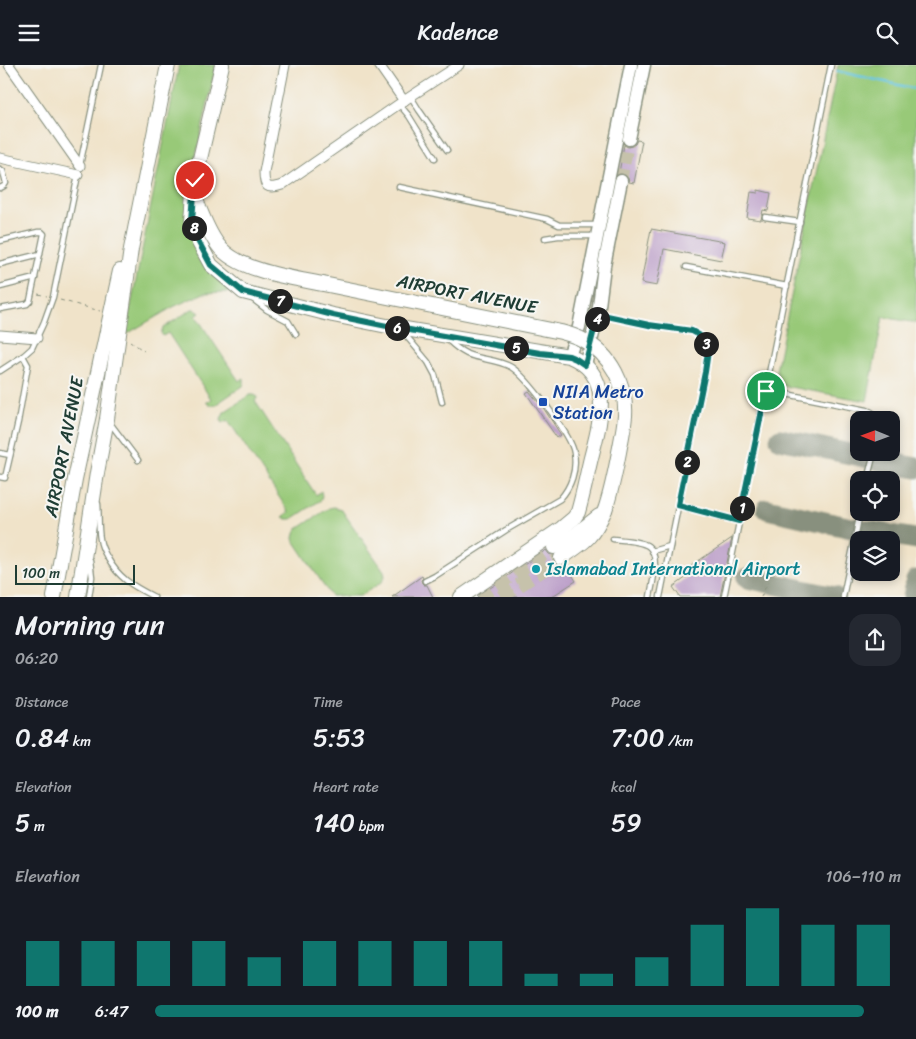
<!DOCTYPE html>
<html lang="en">
<head>
<meta charset="utf-8">
<style>
  :root { --surface:#171b24; --page:#242831; --text:#f1f3f6; --muted:#9ea1a6; --accent:#0f766e }
  body { margin:0; font-family:Sriracha,sans-serif; background:var(--page); color:var(--text); height:100vh; display:flex; flex-direction:column; font-size:19px; white-space:nowrap }
  * { box-sizing:border-box; margin:0 }
  p { font-size:16px; color:var(--muted) }
  .icon { flex:none; width:28px; height:28px; fill:none; stroke:currentColor; stroke-width:2; stroke-linecap:round; stroke-linejoin:round }
  .map { position:relative; height:532px; overflow:hidden }
  .details { display:flex; flex-direction:column; background:var(--surface); flex:1 }
  .details>* { flex:none }
  .needle { width:32px; rotate:271deg }
  .controls { position:absolute; left:850px; top:346px; display:grid; gap:10px }
  .controls a { display:grid; place-items:center; width:50px; height:50px; border-radius:10px; background:var(--surface); box-shadow:0 2px 8px #0003; font-size:25px }
  .scale { position:absolute; left:15px; bottom:12px; width:120px; box-sizing:border-box; padding-left:5px; border:2px solid #1f3d34; border-top:0; font-size:14px; line-height:18px; white-space:nowrap; color:#1f3d34; -webkit-text-stroke:4px #f6f6f2; paint-order:stroke }
  .pin { position:absolute; display:grid; place-items:center; width:42px; height:42px; color:#fff; margin:-21px; border:2px solid #fff; border-radius:50%; box-shadow:0 1px 5px #0007 }
  .km { position:absolute; width:25px; height:25px; margin:-12px; border-radius:50%; background:#222; color:#fff; font-size:14px; line-height:25px; text-align:center }
  .round { display:grid; place-items:center; flex:none; width:52px; height:52px; border-radius:15px; background:var(--page) }
  .head { display:flex; align-items:center; justify-content:space-between; height:85px; padding:0 15px }
  h1 { font-size:28px; font-weight:600; line-height:38px }
  .figures { display:grid; grid-template-columns:repeat(3,1fr); gap:8px; height:85px; padding:5px 15px }
  .figures div { display:grid; align-content:center }
  .figures b { font-size:25px; font-weight:600 }
  .figures small { font-size:14px; font-weight:400 }
  .figures p { font-size:14px }
  .chart { height:140px; padding:10px 15px }
  .chart p { display:flex; justify-content:space-between }
  .chart svg { width:100%; height:90px; margin-top:5px; stroke:var(--accent); stroke-width:6 }
  ul { padding:0 15px; list-style:none; font-size:16px }
  li { display:grid; grid-template-columns:80px 60px 1fr; align-items:center; height:38px }
  li i { height:12px; border-radius:6px; background:var(--accent) }
  header { display:flex; justify-content:space-between; align-items:center; height:65px; padding:0 15px; background:var(--surface); font-size:22px; font-weight:600 }
  .map>svg:first-child { display:block }
  .green { fill:#98c978; stroke:#5c8356 }
  .lines { fill:none; stroke-linecap:round; stroke-linejoin:round }
  .stream { stroke:#66c6e4; stroke-width:2.5 }
  .taxiway { stroke:#88907e; stroke-width:21 }
  .building { fill:#bea2ca }
  .secondary-tunnel { stroke:#c6c2ab; stroke-width:12; stroke-dasharray:12 6; stroke-linecap:butt }
  .primary-tunnel { stroke:#c6c2ab; stroke-width:14; stroke-dasharray:14 7; stroke-linecap:butt }
  .lane-casing { stroke:#88907e; stroke-width:7 }
  .street-casing { stroke:#88907e; stroke-width:11 }
  .secondary-casing { stroke:#88907e; stroke-width:15 }
  .primary-casing { stroke:#88907e; stroke-width:16 }
  .path { stroke:#88907e; stroke-width:1; stroke-dasharray:4 4; stroke-linecap:butt }
  .lane { stroke:#fff; stroke-width:4.5 }
  .street { stroke:#fff; stroke-width:9 }
  .secondary { stroke:#fff; stroke-width:12 }
  .primary { stroke:#fff; stroke-width:14 }
  .primary-bridge-casing { stroke:#88907e; stroke-width:16; stroke-linecap:butt }
  .primary-bridge { stroke:#fff; stroke-width:14 }
  .route-casing { stroke:#fff; stroke-width:10 }
  .route { stroke:#0f766e; stroke-width:6 }
  .transit-dot { fill:#1a4fb4; stroke:#f6f6f2; stroke-width:2 }
  .culture-dot { fill:#0f9aa8; stroke:#f6f6f2; stroke-width:2 }
  .labels { text-anchor:middle; stroke-width:4; stroke-linejoin:round; paint-order:stroke }
  .street-label { font-size:18px; fill:#1f3d34; stroke:#f6f6f2 }
  .transit-label { font-size:18px; fill:#164399; stroke:#f6f6f2; text-anchor:start }
  .culture-label { font-size:18px; fill:#0d838f; stroke:#f6f6f2; text-anchor:start }
</style>
</head>
<body>
<header><svg class="icon" aria-label="menu" viewBox="0 0 24 24"><path d="M4 6h16M4 12h16M4 18h16"/></svg>Kadence<svg class="icon" aria-label="search" viewBox="0 0 24 24"><circle cx="10" cy="10" r="6"/><path d="M15 15l6 6"/></svg></header>
<div class="map">
<svg width="916" height="532" viewBox="0 0 916 532">
  <rect width="100%" height="100%" fill="#f6f6f2"/>
  <filter id="ink" filterUnits="userSpaceOnUse"><feTurbulence type="fractalNoise" baseFrequency=".02" numOctaves="2"/><feDisplacementMap in="SourceGraphic" scale="10" xChannelSelector="R" yChannelSelector="G"/><feConvolveMatrix kernelMatrix="1 2 1 2 8 2 1 2 1" color-interpolation-filters="sRGB"/></filter>
  <filter id="wash" filterUnits="userSpaceOnUse"><feTurbulence type="fractalNoise" baseFrequency=".0096" numOctaves="4" result="noise"/><feDisplacementMap in="SourceGraphic" scale="20" xChannelSelector="R" yChannelSelector="G"/><feGaussianBlur stdDeviation="1.12" result="paint"/><feColorMatrix in="noise" values="0 0 0 0 0 0 0 0 0 0 0 0 0 0 0 0 0 1.4 0 .05"/><feComposite in="paint" operator="in"/></filter>
  <g filter="url(#wash)">
    <rect width="100%" height="100%" fill="#f0e3c9"/>
    <g class="green">
      <path d="M179 0H216L188 128 217 212 229 227 204 228 173 242 125 270Z"/>
      <path d="M838 0H916V258L883 252 867 336 784 321 780 316 776 306Z"/>
      <path d="M192 244H194L200 248 196 251 239 316 244 313V319L243 321 215 340H209L206 337 211 334 168 268 163 271 161 268 163 263Z"/>
      <path d="M250 330H254L258 332 255 336 316 430 321 426 322 431 321 435 292 454H287L283 452 289 447 228 355 223 358 221 354 224 347Z"/>
      <path d="M334 442 341 444 384 506 385 511 382 517 360 531H331L295 477 294 473 296 465 329 443Z"/>
    </g>
    <g class="lines">
      <g class="stream">
        <path d="M809 0 815 1"/>
        <path d="M837 6 916 24"/>
      </g>
      <g class="taxiway">
        <path d="M780 374 916 403"/>
        <path d="M767 444 856 464 916 474"/>
        <path d="M747 513 835 532"/>
        <path d="M913 532 916 515"/>
      </g>
    </g>
    <g id="blocks">
      <g class="building">
        <path d="M637 75 642 76 634 118 629 117 628 113 626 110 619 108 624 80 628 82 632 81 635 79Z"/>
        <path d="M758 125 771 128 768 146 763 145 761 155 747 153 751 127 758 128Z"/>
        <path d="M651 164 725 177 721 195 664 184 657 221 641 218Z"/>
        <path d="M529 326 544 344 561 370 557 373 526 328Z"/>
        <path d="M732 473 720 532H680L673 522 694 507 691 501Z"/>
        <path d="M546 485 549 489 553 490 552 494 554 498 558 501 561 502 566 500 576 516 551 532H477Z"/>
        <path d="M422 511 423 513 421 515 422 518 424 520H427L433 532H392Z"/>
      </g>
    </g>
  </g>
  <g filter="url(#ink)">
    <use href="#blocks" fill-opacity="0" stroke="#88907e" stroke-width="1"/>
    <g class="lines">
      <path class="secondary-tunnel" d="M621 116 629 74"/>
      <g class="primary-tunnel">
        <path d="M479 532 554 482"/>
        <path d="M501 532 561 493"/>
      </g>
      <g class="lane-casing">
        <g id="lane">
          <path d="M411 32 419 45 447 85"/>
          <path d="M399 39 409 51 435 93"/>
          <path d="M80 100 101 0"/>
          <path d="M0 104 3 106 6 118 4 121 0 123"/>
          <path d="M399 122 547 154 559 160H597"/>
          <path d="M765 152 800 157"/>
          <path d="M545 173 558 171H596"/>
          <path d="M0 176 38 167H42L44 169 30 236 27 239 0 244"/>
          <path d="M0 199 40 189"/>
          <path d="M686 202 787 221"/>
          <path d="M0 222 35 213"/>
          <path d="M254 235 267 245 288 256 296 269"/>
          <path d="M600 249 649 260 692 266 699 270 703 273 708 285 705 307 660 532"/>
          <path d="M403 267 428 297 435 310 442 337"/>
          <path d="M0 306 23 291 32 283 44 257 53 232 78 110"/>
          <path d="M766 325 867 345C873 347 875 349 877 355"/>
          <path d="M110 358 138 395"/>
          <path d="M0 388 10 390"/>
          <path d="M0 412 5 413 18 357 28 300 23 291"/>
          <path d="M867 415 874 388"/>
          <path d="M98 439C99 451 98 463 100 474 101 481 104 487 107 492 119 514 133 521 154 532"/>
          <path d="M678 440 739 456"/>
          <path d="M613 474C622 475 641 476 648 481 661 490 652 519 650 532"/>
          <path d="M652 486 670 481"/>
          <path d="M425 516 435 511 506 465 560 434C571 422 577 405 574 388 572 371 526 311 511 302 497 294 481 295 467 289 459 285 454 281 448 275"/>
          <path d="M89 532 92 512 90 495"/>
          <path d="M724 532 831 0"/>
          <path d="M843 532 860 448"/>
        </g>
      </g>
      <g class="street-casing">
        <g id="street">
          <path d="M9 0 80 101"/>
          <path d="M285 0 264 107C264 122 267 125 282 120L399 39 459 0"/>
          <path d="M379 0 404 36"/>
          <path d="M0 93 78 110"/>
          <path d="M0 270 37 273"/>
        </g>
      </g>
      <g class="secondary-casing">
        <g id="secondary">
          <path d="M629 74 644 0"/>
          <path d="M569 291 579 262 631 0"/>
          <path d="M585 300 598 249 604 201 621 116"/>
        </g>
      </g>
      <g class="primary-casing">
        <g id="primary">
          <path d="M222 0 195 115 192 156 197 174 211 200 243 227 333 250 387 261 569 291C617 310 599 360 590 397 586 414 583 430 578 447L574 453 562 463 461 532"/>
          <path d="M196 135C202 150 208 167 218 180 237 206 293 213 323 219"/>
          <path d="M554 482 575 470 599 451"/>
          <path d="M561 493C585 477 593 472 605 445"/>
          <path d="M54 532 75 414 120 206"/>
          <path d="M78 532 97 408 107 354 131 184 168 0"/>
        </g>
      </g>
      <g class="path">
        <path d="M38 229 47 231"/>
        <path d="M60 235 100 246"/>
        <path d="M130 276 144 286"/>
        <path d="M761 532 768 517"/>
      </g>
      <use href="#lane" class="lane"/>
      <use href="#street" class="street"/>
      <use href="#secondary" class="secondary"/>
      <use href="#primary" class="primary"/>
      <g class="primary-bridge-casing">
        <path id="primary-bridge" d="M323 219 561 267C569 269 576 271 583 275 611 289 627 321 625 351 624 362 622 372 620 382 616 403 612 425 605 445"/>
      </g>
      <use href="#primary-bridge" class="primary-bridge"/>
    </g>
  </g>
  <g class="lines" filter="url(#ink)">
    <g class="route-casing">
      <path id="route" d="M195 115 192 156 197 174 211 200 243 227 333 250 387 261 540 288 569 291 576 294 585 300 598 249 649 260 692 266 699 270 702 273 708 286 705 307 678 440 739 456 766 326"/>
    </g>
    <use href="#route" class="route"/>
  </g>
  <rect class="transit-dot" x="538" y="332" width="10" height="10" rx="2.5"/>
  <circle class="culture-dot" cx="536" cy="504" r="5"/>
  <g class="labels">
    <g class="street-label">
      <text transform="translate(467 229) rotate(11)" y="6">AIRPORT AVENUE</text>
      <text transform="translate(64 382) rotate(-79)" y="6">AIRPORT AVENUE</text>
    </g>
    <g class="transit-label">
      <text x="553" y="333">NIIA Metro<tspan x="553" dy="21">Station</tspan></text>
    </g>
    <g class="culture-label">
      <text x="546" y="510">Islamabad International Airport</text>
    </g>
  </g>
</svg>
<div class="controls">
<a><svg class="needle" viewBox="-14 -14 28 28"><path d="M0-13l5 13h-10z" fill="#e53935"/><path d="M0 13l5-13h-10z" fill="#9ea1a6"/></svg></a>
<a><svg class="icon" aria-label="locate" viewBox="0 0 24 24"><circle cx="12" cy="12" r="6"/><path d="M12 2v4M12 18v4M2 12h4M18 12h4"/></svg></a>
<a><svg class="icon" aria-label="layers" viewBox="0 0 24 24"><path d="M12 4l9 5-9 5-9-5zM3 14l9 5 9-5"/></svg></a>
</div>
<div class="scale">100 m</div>
<div class="pin" style="left:766px;top:326px;background:#1e9e55"><svg class="icon" aria-label="arrive" viewBox="0 0 24 24"><path d="M6 21V4h12l-3 4 3 4H6"/></svg></div>
<div class="pin" style="left:195px;top:115px;background:#d93025"><svg class="icon" aria-label="check" viewBox="0 0 24 24"><path d="M5 12l5 5 9-10"/></svg></div>
<b class="km" style="left:742px;top:443px">1</b>
<b class="km" style="left:687px;top:397px">2</b>
<b class="km" style="left:706px;top:279px">3</b>
<b class="km" style="left:597px;top:254px">4</b>
<b class="km" style="left:516px;top:283px">5</b>
<b class="km" style="left:397px;top:263px">6</b>
<b class="km" style="left:280px;top:236px">7</b>
<b class="km" style="left:194px;top:163px">8</b>
</div>
<section class="details">
<div class="head"><div><h1>Morning run</h1><p>06:20</p></div><a class="round"><svg class="icon" aria-label="share" viewBox="0 0 24 24"><path d="M12 15V3M7 8l5-5 5 5M5 13v7h14v-7"/></svg></a></div>
<div class="figures">
<div><p>Distance</p><b>0.84<small> km</small></b></div>
<div><p>Time</p><b>5:53</b></div>
<div><p>Pace</p><b>7:00<small> /km</small></b></div>
</div>
<div class="figures">
<div><p>Elevation</p><b>5<small> m</small></b></div>
<div><p>Heart rate</p><b>140<small> bpm</small></b></div>
<div><p>kcal</p><b>59</b></div>
</div>
<div class="chart"><p><span>Elevation</span>106–110 m</p>
<svg viewBox="0 0 160 44" preserveAspectRatio="none"><path d="M5 44V22M15 44V22M25 44V22M35 44V22M45 44V30M55 44V22M65 44V22M75 44V22M85 44V22M95 44V38M105 44V38M115 44V30M125 44V14M135 44V6M145 44V14M155 44V14"/></svg>
</div>
<ul>
<li><b>100 m</b>6:47<i style="width:95%"></i></li>
</ul>
</section>
</body>
</html>
